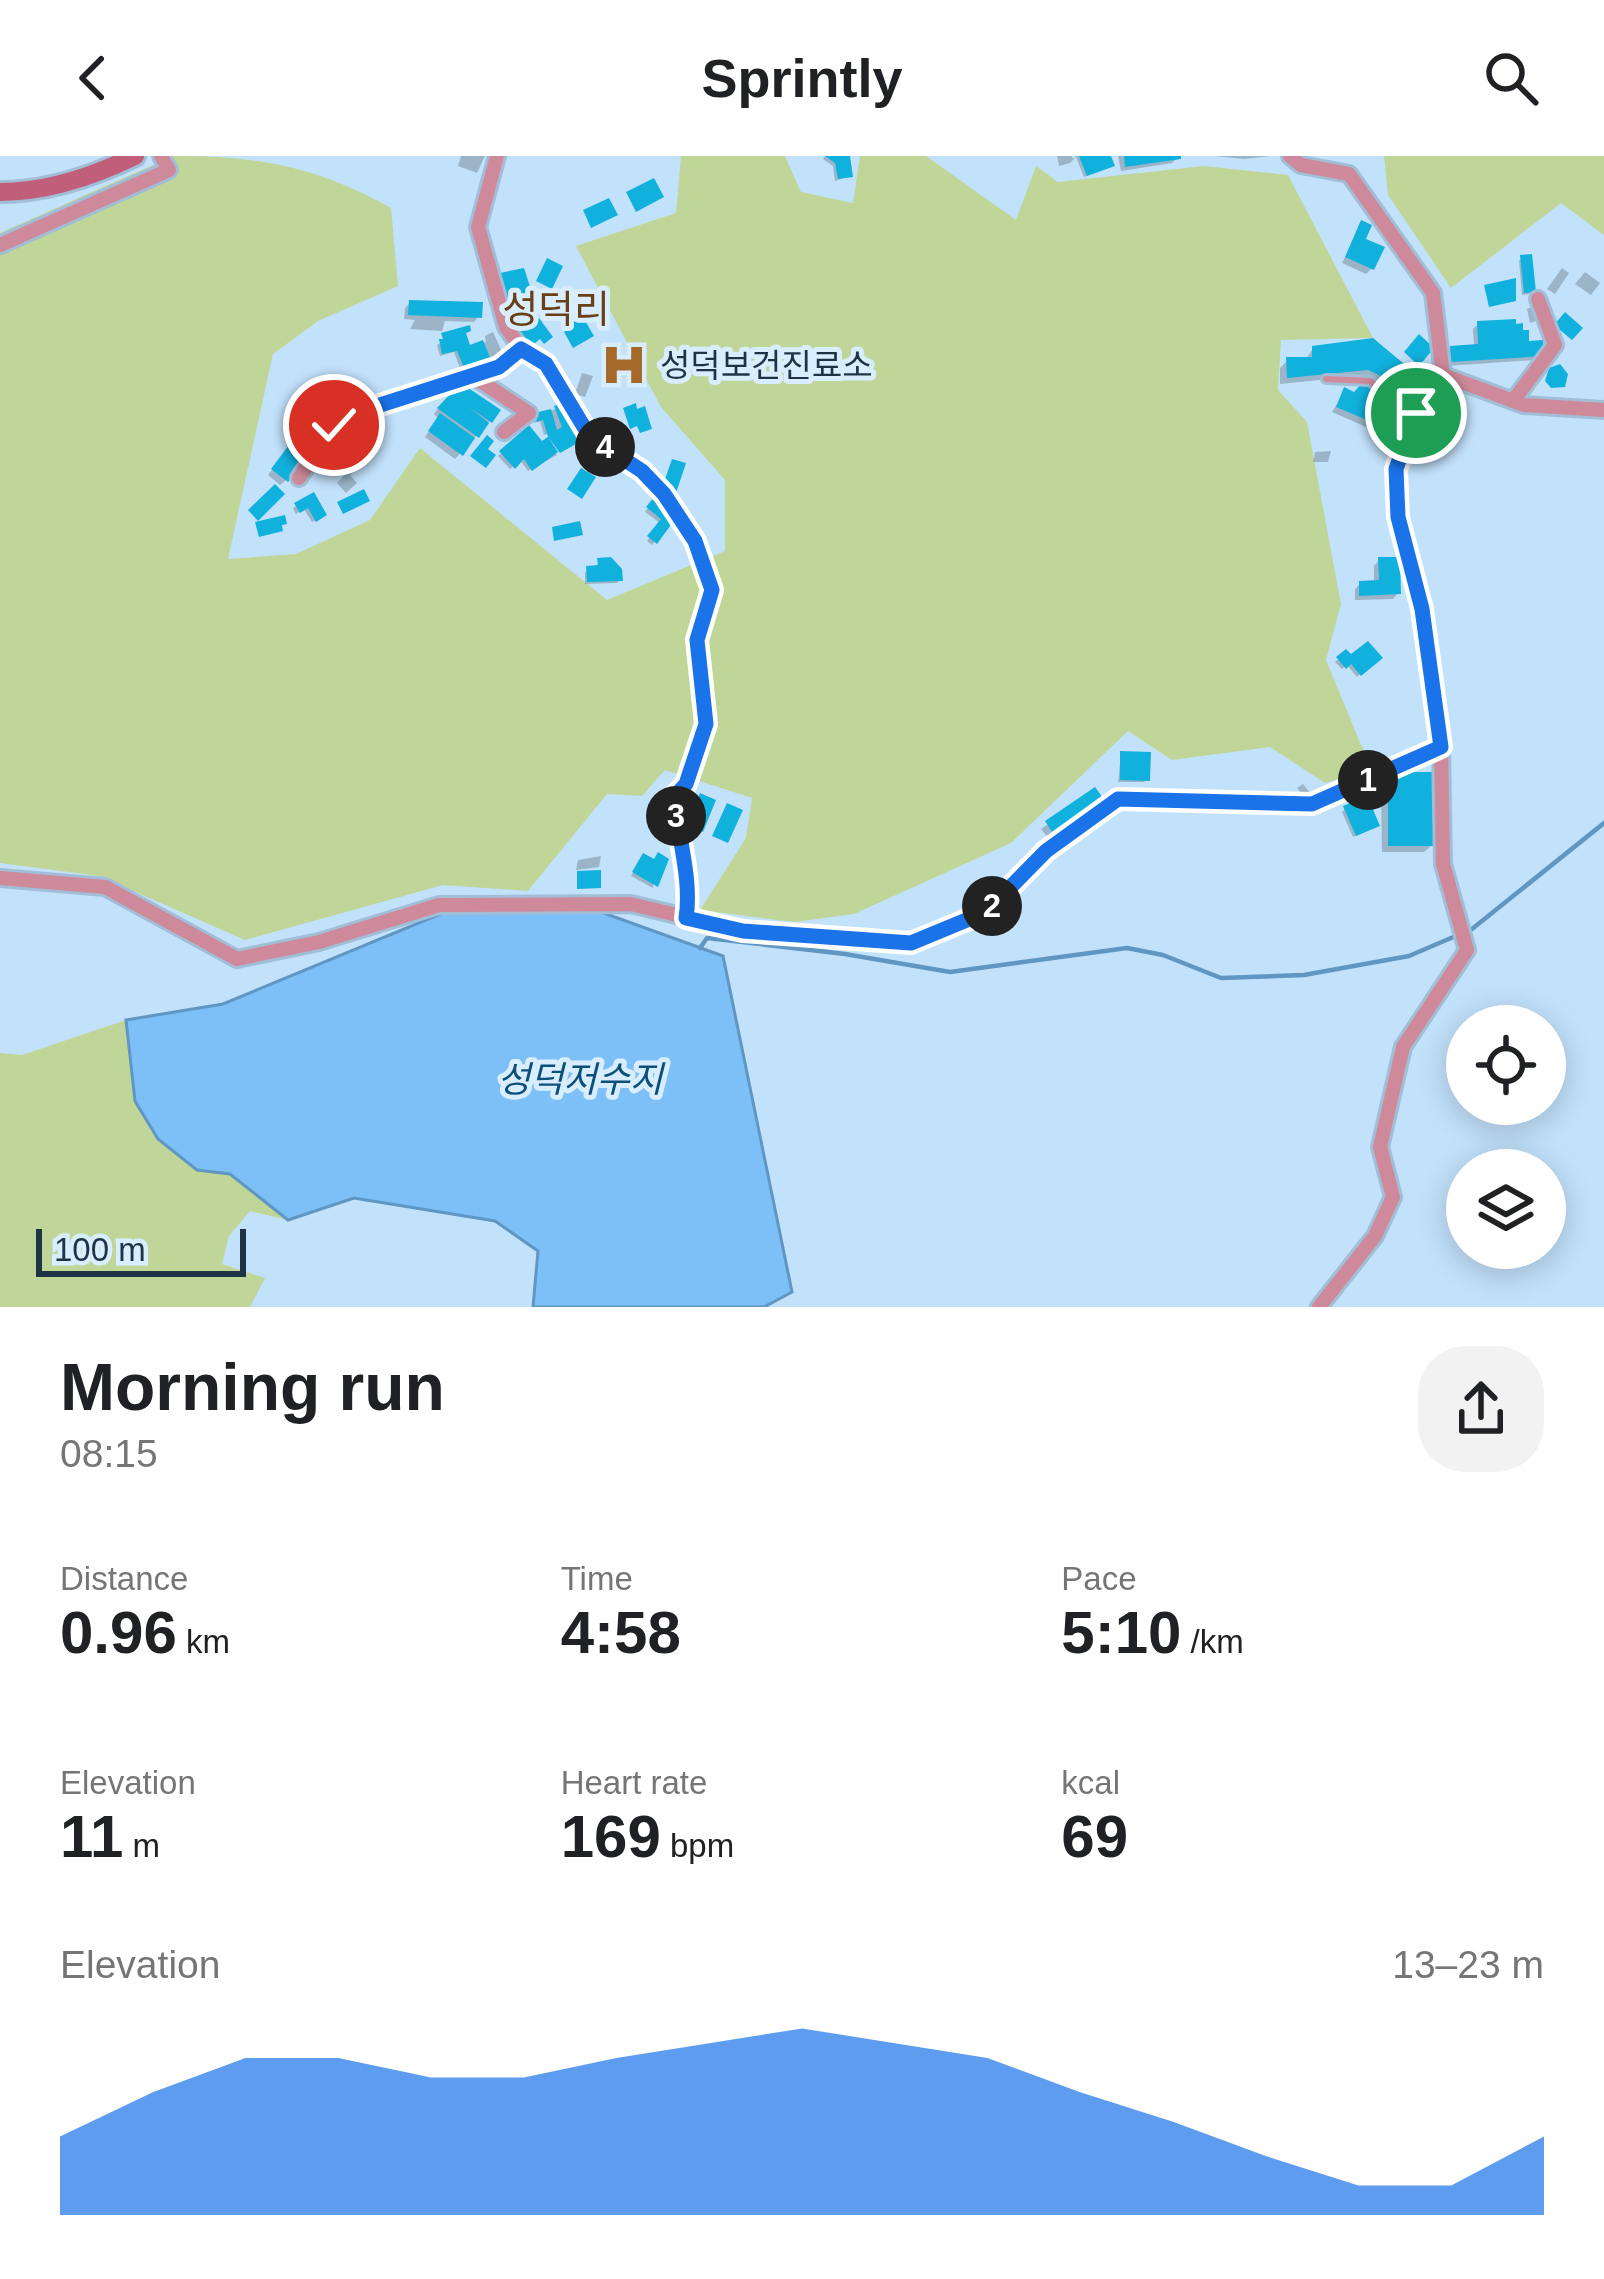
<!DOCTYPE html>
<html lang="en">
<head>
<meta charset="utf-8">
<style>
  :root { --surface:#fff; --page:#f2f2f2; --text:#202124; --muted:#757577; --accent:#1a73e8 }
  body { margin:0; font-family:Arial,"Noto Sans KR",sans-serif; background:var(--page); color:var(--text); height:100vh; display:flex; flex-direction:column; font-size:45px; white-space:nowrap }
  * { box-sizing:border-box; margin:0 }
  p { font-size:39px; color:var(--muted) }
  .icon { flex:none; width:66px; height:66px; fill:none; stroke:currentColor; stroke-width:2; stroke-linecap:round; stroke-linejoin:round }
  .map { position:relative; height:1151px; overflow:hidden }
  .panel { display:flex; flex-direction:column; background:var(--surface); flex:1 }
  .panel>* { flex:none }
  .fabs { position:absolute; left:1446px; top:849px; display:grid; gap:24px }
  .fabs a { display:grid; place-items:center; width:120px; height:120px; border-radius:50%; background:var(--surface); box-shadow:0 6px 30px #0003; font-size:60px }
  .scale { position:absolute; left:36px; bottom:30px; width:210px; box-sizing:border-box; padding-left:12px; border:6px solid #1e3344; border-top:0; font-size:33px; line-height:42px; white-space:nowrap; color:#1e3344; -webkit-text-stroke:9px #d8edff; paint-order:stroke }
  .pin { position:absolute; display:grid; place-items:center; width:102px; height:102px; color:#fff; margin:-51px; border:6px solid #fff; border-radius:50%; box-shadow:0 3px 12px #0007 }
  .km { position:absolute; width:60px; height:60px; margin:-30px; border-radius:50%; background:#222; color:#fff; font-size:33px; line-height:60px; text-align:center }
  .round { display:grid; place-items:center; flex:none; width:126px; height:126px; border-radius:48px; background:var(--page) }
  .overview { display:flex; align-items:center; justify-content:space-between; height:204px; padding:0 60px }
  h1 { font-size:66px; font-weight:700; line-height:90px }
  .figures { display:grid; grid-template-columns:repeat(3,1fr); gap:18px; height:204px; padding:12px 60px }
  .figures div { display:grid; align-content:center }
  .figures b { font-size:60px; font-weight:700 }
  .figures small { font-size:33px; font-weight:400 }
  .figures p { font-size:33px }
  .chart { height:336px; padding:24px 60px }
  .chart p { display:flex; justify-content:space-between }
  .chart svg { width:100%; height:216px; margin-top:12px; fill:var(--accent); opacity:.7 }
  header { display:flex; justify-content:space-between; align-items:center; height:156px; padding:0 60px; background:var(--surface); font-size:54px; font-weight:700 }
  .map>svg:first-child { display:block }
  .green { fill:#c0d699 }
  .water { fill:#7dc0f8; stroke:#6096c2; stroke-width:3 }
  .shadow { fill:#0003 }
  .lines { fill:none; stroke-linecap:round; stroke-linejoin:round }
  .stream { stroke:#6096c2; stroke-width:4.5 }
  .building { fill:#11b1dd }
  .lane-casing { stroke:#a1bed6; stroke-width:12 }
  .street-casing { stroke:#a1bed6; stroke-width:20 }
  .secondary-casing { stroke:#a1bed6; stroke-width:24 }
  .lane { stroke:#ce8a9a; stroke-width:6 }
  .street { stroke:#ce8a9a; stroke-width:14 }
  .secondary { stroke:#c15e79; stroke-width:18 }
  .route-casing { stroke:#fff; stroke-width:24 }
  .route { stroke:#1a73e8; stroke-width:15 }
  .labels { text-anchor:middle; stroke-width:10; stroke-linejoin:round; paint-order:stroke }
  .poi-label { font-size:33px; fill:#1e3344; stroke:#d8edff; text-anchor:start }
  .water-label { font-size:36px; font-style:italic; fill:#0c4f7b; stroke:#d8edff }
  .quarter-label { font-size:39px; fill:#684014; stroke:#d8edff }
</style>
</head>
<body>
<header><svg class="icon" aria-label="back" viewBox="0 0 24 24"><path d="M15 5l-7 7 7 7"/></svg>Sprintly<svg class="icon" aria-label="search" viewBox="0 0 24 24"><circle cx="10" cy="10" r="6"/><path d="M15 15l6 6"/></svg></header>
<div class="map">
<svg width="1604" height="1151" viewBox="0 0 1604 1151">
  <rect width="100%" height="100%" fill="#c2e1fb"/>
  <g class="green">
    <path d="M173 0C258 0 315 10 391 52L398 130 318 165 273 198 228 403 296 398 370 364 420 292 607 444 725 395V324L661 251 576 90 676 57 681 0H785L801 36 853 47 860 0H926L1016 64 1036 10 1058 26 1204 10 1288 19 1373 182 1281 184 1278 234 1307 266 1341 448 1326 504 1371 613 1325 627 1270 591 1172 604 1128 575 1011 687 854 758 794 766 700 754 746 682 752 642 665 614 642 640 607 638 528 735 443 729 245 784 99 720 0 707V77Z"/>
    <path d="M1384 0H1604V79L1561 47 1451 132 1388 39Z"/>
    <path d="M126 864 135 945 196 1014 230 1018 288 1064 250 1055 229 1080 222 1108 265 1122 250 1151H0V897L22 899Z"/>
  </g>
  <path class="water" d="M445 756H601L723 800 792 1136 764 1151H533L538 1095 495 1065 354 1042 288 1064 230 1018 197 1014 158 983 135 945 126 864 223 848Z"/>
  <g class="shadow">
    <path d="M461 0H485L477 17 458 10Z"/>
    <path d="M825 0H847L850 20 835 25 833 10 823 3Z"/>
    <path d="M1057 0H1072L1073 3 1076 0H1108L1111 9 1084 21 1076 1 1070 7 1059 10Z"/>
    <path d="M1118 0H1177V2L1172 7 1121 15Z"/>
    <path d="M1214 0H1271L1244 3Z"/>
    <path d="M1362 68V84L1372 112 1366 118 1342 107Z"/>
    <path d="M1522 102 1533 135 1530 138 1522 139 1519 105Z"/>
    <path d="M1562 112 1569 117 1555 138 1547 133Z"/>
    <path d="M1585 116 1600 127 1591 139 1575 128Z"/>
    <path d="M410 147 479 160 474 166 445 165 442 175 410 173 415 164 404 163 405 152Z"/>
    <path d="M1532 151 1536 165 1530 167 1527 153Z"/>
    <path d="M524 154 527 160 515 168 511 162Z"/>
    <path d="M1478 168 1526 188 1541 199 1535 204 1446 210V198L1451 193 1474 192 1473 173Z"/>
    <path d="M462 176 468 193 486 186 485 180 493 176 503 198 461 215 454 196 440 200 437 189 443 185V179Z"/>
    <path d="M1372 185 1398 227 1390 235 1359 220 1280 228V212L1288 204H1305L1313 193Z"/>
    <path d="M582 217 593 220 585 241 575 238Z"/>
    <path d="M461 231 490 265 455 303 425 281 438 262 434 258 442 247 447 241 451 244Z"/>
    <path d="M1345 235 1369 253 1371 266 1366 271 1332 256Z"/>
    <path d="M312 236 337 249 324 267 307 246Z"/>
    <path d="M555 253 571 270 544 279 540 265 534 267 533 263Z"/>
    <path d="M348 271 352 275 329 297 326 293Z"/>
    <path d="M528 273 538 285 546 286 545 281 557 299 528 315 520 304 510 313 498 300Z"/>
    <path d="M295 284 286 324 280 329 268 319Z"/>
    <path d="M368 294 373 299 350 319 357 327 346 337 337 327Z"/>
    <path d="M1331 295 1328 306H1313L1315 296Z"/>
    <path d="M313 340 320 362 312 366 304 353 296 358 293 352Z"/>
    <path d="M654 344 660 360 669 367 652 389 647 385 660 367 645 356Z"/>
    <path d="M1379 404 1398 437 1393 443 1355 444V433L1360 428 1374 427V410Z"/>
    <path d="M599 405 620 424 617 427 585 428V416L596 412Z"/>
    <path d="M1346 497 1351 503 1378 502 1357 521 1347 509 1342 513 1335 506Z"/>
    <path d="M1121 598 1147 623 1144 626H1118Z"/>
    <path d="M1390 624 1432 689 1424 696H1382L1381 633Z"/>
    <path d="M1303 628 1311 638 1305 643 1297 632Z"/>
    <path d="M1094 635 1096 650 1049 683 1041 673Z"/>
    <path d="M1345 653 1373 672 1353 681 1342 656Z"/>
    <path d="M601 700 599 711 576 714 578 704Z"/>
    <path d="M641 703 654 706 653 732 631 720Z"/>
  </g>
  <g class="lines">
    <path class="stream" d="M700 792 707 782 845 798 950 816 1127 792 1163 799 1221 822 1304 819 1409 800 1472 773 1604 667"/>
  </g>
  <g class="building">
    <path d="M825 0H850L853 21 838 23 835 7Z"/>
    <path d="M1079 0H1111L1115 10 1087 20Z"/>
    <path d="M1124 0H1181V3L1125 11Z"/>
    <path d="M654 22 664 41 636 56 626 36Z"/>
    <path d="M609 42 618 59 591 72 583 54Z"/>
    <path d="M1361 64 1372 69 1366 83 1385 91 1374 114 1345 101Z"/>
    <path d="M1532 98 1536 136 1524 137 1520 99Z"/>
    <path d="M547 102 563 110 552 133 536 125Z"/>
    <path d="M524 112 535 146 506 151 500 117Z"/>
    <path d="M1516 122V145L1489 151 1484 129Z"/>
    <path d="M409 144 483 146 482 162 408 159Z"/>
    <path d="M580 156 594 180 573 192 564 176 572 171 567 163Z"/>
    <path d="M1565 156 1583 172 1572 184 1554 169Z"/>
    <path d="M539 162 553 181 544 188 540 183 529 192 518 177Z"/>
    <path d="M1516 163V168L1523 167V174H1529V185L1543 184 1544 200 1451 206 1450 190 1478 188 1477 165Z"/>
    <path d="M470 169 471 175 466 177 470 189 483 184 491 204 465 214 457 195 442 198 439 183H443L441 177Z"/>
    <path d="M1419 178 1434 192 1419 210 1404 196Z"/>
    <path d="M1373 182 1410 213 1400 229 1368 214 1287 222 1286 201H1312V190Z"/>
    <path d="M1560 208 1568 218 1565 231 1551 232 1545 225 1549 212Z"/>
    <path d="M461 227 501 254 492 267 469 251 489 267 479 282 437 252Z"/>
    <path d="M1361 228 1379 236 1373 251 1380 254 1374 267 1336 251 1344 231 1354 236Z"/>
    <path d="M314 229 341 248 329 267 308 241Z"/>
    <path d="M565 246 585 283 560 297 548 281 558 296 532 315 524 303 515 313 499 295 529 269 542 285 548 281 543 264 537 266 534 257 551 253 557 274 562 271 554 250Z"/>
    <path d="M636 247 637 253 645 250 652 273 640 277 637 270 630 273 623 252Z"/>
    <path d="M440 257 475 282 463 300 428 275Z"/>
    <path d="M300 274 317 288 288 326 271 313Z"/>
    <path d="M487 279 494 285 488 293 496 299 486 312 470 300Z"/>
    <path d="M672 303 686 307 676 337 662 332Z"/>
    <path d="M581 312 596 321 582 343 567 333Z"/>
    <path d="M275 328 285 338 258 365 248 354Z"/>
    <path d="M364 333 370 345 343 358 337 346Z"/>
    <path d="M314 336 327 359 316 366 308 352 300 357 294 347Z"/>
    <path d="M654 341 670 353 665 360 673 366 657 388 647 380 661 363 646 351Z"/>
    <path d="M285 359 287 368 282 369 283 375 259 381 255 366Z"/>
    <path d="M580 365 583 379 554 385 552 371Z"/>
    <path d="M611 401 622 413 623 425 587 426 586 410 598 409 597 402Z"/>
    <path d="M1378 401H1400L1401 438 1359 440V425L1379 424Z"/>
    <path d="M1368 485 1383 502 1361 520 1351 508 1346 513 1336 501 1346 493 1351 498Z"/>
    <path d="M1120 595 1151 596 1150 625 1120 624Z"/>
    <path d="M1410 616H1435V690H1388V622Z"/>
    <path d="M1095 631 1105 645 1055 680 1045 665Z"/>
    <path d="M700 637 716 644 703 676 681 667 690 644 696 646Z"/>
    <path d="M1362 642 1367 654 1372 651 1380 670 1356 680 1343 650Z"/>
    <path d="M727 647 743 654 728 687 712 680Z"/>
    <path d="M658 696 669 703 658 731 632 716 643 697 654 703Z"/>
    <path d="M601 714V732L577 733V715Z"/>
  </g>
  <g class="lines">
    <g class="lane-casing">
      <path id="lane" d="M1326 223 1370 225 1413 255"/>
    </g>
    <g class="street-casing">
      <g id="street">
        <path d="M497 0 478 71 506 171 521 193 546 208 590 281 642 315 664 338 695 385 712 434 697 484 706 568 686 628 674 641C678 681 691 724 686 762"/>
        <path d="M1290 0 1301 9 1349 18 1433 137 1443 219"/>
        <path d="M0 89 169 14 161 0"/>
        <path d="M471 219 529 257 504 276"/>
        <path d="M1513 245 1555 189 1538 143"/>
        <path d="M299 322 334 269 352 258 499 211 521 193"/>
        <path d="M0 722 105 731 237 803 319 786 439 749 631 748 743 775 911 787 986 756 1046 695 1118 643 1312 648 1441 591"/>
        <path d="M1319 1151 1375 1080 1393 1041 1380 991 1403 891 1467 794 1443 708 1441 591 1422 453 1398 361 1395 313 1427 230 1443 219 1524 249 1604 254"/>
      </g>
    </g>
    <g class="secondary-casing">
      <path id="secondary" d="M0 36C46 36 94 20 135 0"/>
    </g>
    <use href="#lane" class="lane"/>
    <use href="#street" class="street"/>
    <use href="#secondary" class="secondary"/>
  </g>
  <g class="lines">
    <g class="route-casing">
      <path id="route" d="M334 269 352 258 499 211 521 193 546 208 590 281 642 315 664 338 695 385 712 434 697 484 706 568 686 628 674 641C678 681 692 724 686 762L743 775 911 787 986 756 1046 695 1118 643 1312 648 1441 591 1422 453 1398 361 1396 313 1416 257"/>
    </g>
    <use href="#route" class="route"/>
  </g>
  <defs>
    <g id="hospital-bare" transform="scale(3.6)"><path d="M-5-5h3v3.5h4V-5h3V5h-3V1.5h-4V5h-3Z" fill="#a56a2a" stroke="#d8edff" stroke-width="2.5" paint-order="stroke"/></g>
  </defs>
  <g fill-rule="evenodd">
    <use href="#hospital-bare" x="624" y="209"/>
  </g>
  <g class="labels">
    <g class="poi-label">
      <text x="660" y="221">성덕보건진료소</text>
    </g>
    <g class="water-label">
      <text x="580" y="936">성덕저수지</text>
    </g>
    <g class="quarter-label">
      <text x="556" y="167">성덕리</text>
    </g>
  </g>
</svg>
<div class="fabs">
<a><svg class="icon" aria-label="locate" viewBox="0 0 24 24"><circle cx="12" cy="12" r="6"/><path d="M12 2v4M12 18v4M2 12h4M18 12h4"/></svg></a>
<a><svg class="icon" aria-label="layers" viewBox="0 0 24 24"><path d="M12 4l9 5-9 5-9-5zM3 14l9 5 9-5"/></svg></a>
</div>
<div class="scale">100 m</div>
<div class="pin" style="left:1416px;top:257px;background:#1e9e55"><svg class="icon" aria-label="arrive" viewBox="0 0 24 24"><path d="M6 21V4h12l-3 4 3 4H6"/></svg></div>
<div class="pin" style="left:334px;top:269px;background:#d93025"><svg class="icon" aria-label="check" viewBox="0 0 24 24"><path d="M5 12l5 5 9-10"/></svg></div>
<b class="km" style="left:1368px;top:624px">1</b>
<b class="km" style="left:992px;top:750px">2</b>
<b class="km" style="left:676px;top:660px">3</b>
<b class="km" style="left:605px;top:291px">4</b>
</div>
<section class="panel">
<div class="overview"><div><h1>Morning run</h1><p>08:15</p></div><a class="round"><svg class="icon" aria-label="share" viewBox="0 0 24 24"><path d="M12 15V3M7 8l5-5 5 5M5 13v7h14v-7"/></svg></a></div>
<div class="figures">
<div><p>Distance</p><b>0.96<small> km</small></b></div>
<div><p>Time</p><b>4:58</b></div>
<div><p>Pace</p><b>5:10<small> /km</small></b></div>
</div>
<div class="figures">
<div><p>Elevation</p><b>11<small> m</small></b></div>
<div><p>Heart rate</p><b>169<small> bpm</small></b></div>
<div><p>kcal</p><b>69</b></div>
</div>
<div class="chart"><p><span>Elevation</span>13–23 m</p>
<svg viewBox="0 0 160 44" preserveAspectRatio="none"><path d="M0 44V28L10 19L20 12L30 12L40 16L50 16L60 12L70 9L80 6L90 9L100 12L110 19L120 25L130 32L140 38L150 38L160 28V44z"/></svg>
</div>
</section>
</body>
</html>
